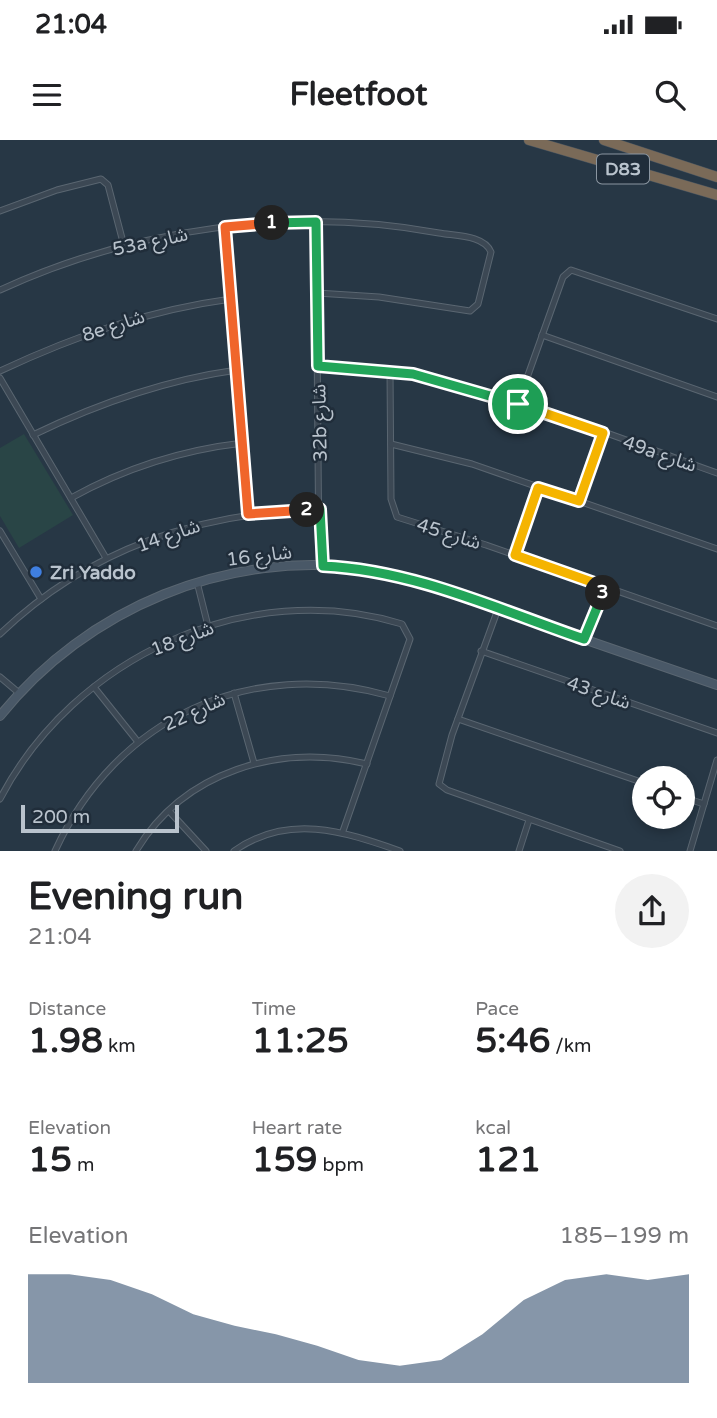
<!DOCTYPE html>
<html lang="en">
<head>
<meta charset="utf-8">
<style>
  :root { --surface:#fff; --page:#f2f2f2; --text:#202124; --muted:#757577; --accent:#536a85 }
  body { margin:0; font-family:"Varela Round","Noto Sans Arabic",sans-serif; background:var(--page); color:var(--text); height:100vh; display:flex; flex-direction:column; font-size:26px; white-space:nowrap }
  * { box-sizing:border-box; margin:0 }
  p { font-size:23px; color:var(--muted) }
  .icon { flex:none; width:38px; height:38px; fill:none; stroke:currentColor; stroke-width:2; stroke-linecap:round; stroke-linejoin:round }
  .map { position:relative; height:711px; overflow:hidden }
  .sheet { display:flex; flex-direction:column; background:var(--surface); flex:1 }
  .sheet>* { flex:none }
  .controls { position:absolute; left:632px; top:626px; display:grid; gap:14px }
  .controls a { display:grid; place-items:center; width:63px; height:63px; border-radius:50%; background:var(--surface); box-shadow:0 4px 10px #0003; font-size:35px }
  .scale { position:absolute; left:21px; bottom:18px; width:158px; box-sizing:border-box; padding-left:7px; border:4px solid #b9c3cd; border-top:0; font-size:19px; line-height:24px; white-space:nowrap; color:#b9c3cd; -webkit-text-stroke:5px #202d3a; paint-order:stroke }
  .pin { position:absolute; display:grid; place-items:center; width:60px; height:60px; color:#fff; margin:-30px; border:4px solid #fff; border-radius:50%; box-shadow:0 2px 7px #0007 }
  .km { position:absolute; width:35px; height:35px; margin:-18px; border-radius:50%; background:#222; color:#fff; font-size:19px; line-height:35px; text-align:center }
  .round { display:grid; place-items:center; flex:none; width:74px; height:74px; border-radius:37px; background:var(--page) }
  .headline { display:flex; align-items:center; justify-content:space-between; height:119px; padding:0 28px }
  h1 { font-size:38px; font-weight:700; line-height:52px }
  .figures { display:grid; grid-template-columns:repeat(3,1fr); gap:10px; height:119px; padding:7px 28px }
  .figures div { display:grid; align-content:center }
  .figures b { font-size:35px; font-weight:700 }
  .figures small { font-size:19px; font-weight:400 }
  .figures p { font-size:19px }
  .chart { height:196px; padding:14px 28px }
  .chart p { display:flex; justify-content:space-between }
  .chart svg { width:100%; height:126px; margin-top:7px; fill:var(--accent); opacity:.7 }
  .status { display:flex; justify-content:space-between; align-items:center; height:49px; padding:0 35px; background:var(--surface); direction:ltr }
  .status svg { height:19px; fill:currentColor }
  header { display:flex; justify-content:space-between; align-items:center; height:91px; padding:0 28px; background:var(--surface); font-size:32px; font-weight:700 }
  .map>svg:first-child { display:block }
  .green { fill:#294546 }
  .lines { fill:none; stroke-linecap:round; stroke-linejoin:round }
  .street-casing { stroke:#5a6671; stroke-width:7 }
  .secondary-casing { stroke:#5a6671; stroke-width:10 }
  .highway-casing { stroke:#46535f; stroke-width:11 }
  .street { stroke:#3c4854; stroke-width:5 }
  .secondary { stroke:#495867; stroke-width:8 }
  .highway { stroke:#7a6a58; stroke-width:10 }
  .split-1-casing { stroke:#fff; stroke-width:14 }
  .split-2-casing { stroke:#fff; stroke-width:14 }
  .split-3-casing { stroke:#fff; stroke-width:14 }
  .split-4-casing { stroke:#fff; stroke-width:14 }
  .split-1 { stroke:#22a559; stroke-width:9 }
  .split-2 { stroke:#f0652b; stroke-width:9 }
  .split-3 { stroke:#22a559; stroke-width:9 }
  .split-4 { stroke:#f5b400; stroke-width:9 }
  .shop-dot { fill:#3f7fe0; stroke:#202d3a; stroke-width:2.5 }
  .labels { text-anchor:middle; stroke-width:5; stroke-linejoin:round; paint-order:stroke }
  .shield { fill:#202d3a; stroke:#8b96a1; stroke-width:2 }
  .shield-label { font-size:18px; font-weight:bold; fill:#b9c3cd }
  .street-label { font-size:19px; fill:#b9c3cd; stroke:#202d3a }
  .poi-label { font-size:19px; font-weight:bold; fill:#b9c3cd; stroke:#202d3a; text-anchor:start }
</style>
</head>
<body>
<div class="status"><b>21:04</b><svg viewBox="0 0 49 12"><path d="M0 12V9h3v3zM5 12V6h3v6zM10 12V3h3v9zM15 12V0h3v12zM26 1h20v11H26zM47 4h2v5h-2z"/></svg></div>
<header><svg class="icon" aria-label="menu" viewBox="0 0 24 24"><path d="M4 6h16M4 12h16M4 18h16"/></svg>Fleetfoot<svg class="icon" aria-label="search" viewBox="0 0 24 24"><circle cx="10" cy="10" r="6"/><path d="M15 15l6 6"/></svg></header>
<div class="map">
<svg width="717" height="711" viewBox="0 0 717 711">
  <rect width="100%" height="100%" fill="#273745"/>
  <path class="green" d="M24 294 73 375 19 408 0 376V308Z"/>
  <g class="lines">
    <g class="street-casing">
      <g id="street">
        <path d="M0 71 57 50 101 39 108 45 124 106"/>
        <path d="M316 82 319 425"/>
        <path d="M225 87 248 374"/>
        <path d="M0 150C135 88 292 66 439 93 455 96 484 95 491 112L478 164 470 171 379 157 317 153"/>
        <path d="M542 195 717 257"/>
        <path d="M318 226C459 232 585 286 717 333"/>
        <path d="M0 231C75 196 149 170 231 159"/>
        <path d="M390 231 391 359 397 377 486 405 717 486"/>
        <path d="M0 238 106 418"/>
        <path d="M518 263 563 137 571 130 717 179"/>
        <path d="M33 295C99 263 165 240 237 230"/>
        <path d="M391 304 472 324 717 409"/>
        <path d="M71 358C125 328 182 310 243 303"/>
        <path d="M579 361 603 293"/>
        <path d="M0 391 41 459"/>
        <path d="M515 415 538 348"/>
        <path d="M197 442 208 486"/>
        <path d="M498 469 452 595 439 644 447 650 620 711"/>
        <path d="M0 494C90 408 198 373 320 369"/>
        <path d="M584 499 605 447"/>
        <path d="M481 511 717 593"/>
        <path d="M0 537 19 553"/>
        <path d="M94 547 138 602"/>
        <path d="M234 553 254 623"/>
        <path d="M458 579 644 643"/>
        <path d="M682 657 704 664"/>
        <path d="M0 659C73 518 248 436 402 484L410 499 343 691"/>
        <path d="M169 671 206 711"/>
        <path d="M55 711C116 578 250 516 390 556"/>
        <path d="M136 711C184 631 279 603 367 624"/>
        <path d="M234 711C288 673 343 691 400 711"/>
        <path d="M519 711 529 680"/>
        <path d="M690 711 717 620"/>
      </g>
    </g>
    <g class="secondary-casing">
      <path id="secondary" d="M0 576C86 468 228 409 366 429 413 436 457 455 502 471 574 496 645 520 717 545"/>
    </g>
    <g class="highway-casing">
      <g id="highway">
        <path d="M529 0 717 55"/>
        <path d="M604 0 717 37"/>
      </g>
    </g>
    <use href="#street" class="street"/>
    <use href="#secondary" class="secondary"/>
    <use href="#highway" class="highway"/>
  </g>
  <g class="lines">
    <g class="split-1-casing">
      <path id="split-1" d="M272 83 316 82 318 226 413 234 518 264"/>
    </g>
    <g class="split-2-casing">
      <path id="split-2" d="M272 83 225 87 248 374 307 370"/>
    </g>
    <g class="split-3-casing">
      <path id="split-3" d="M307 370 320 369 323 426C414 430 499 470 584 499L603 453"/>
    </g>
    <g class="split-4-casing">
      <path id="split-4" d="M518 264 603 293 579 361 538 348 515 415 606 447 603 453"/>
    </g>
    <use href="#split-1" class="split-1"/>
    <use href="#split-2" class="split-2"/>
    <use href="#split-3" class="split-3"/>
    <use href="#split-4" class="split-4"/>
  </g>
  <circle class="shop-dot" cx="36" cy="432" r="7"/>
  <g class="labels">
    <rect class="shield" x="597" y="14.5" width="52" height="29" rx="5"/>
    <g class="shield-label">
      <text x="623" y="35">D83</text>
    </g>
    <g class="street-label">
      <text transform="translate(150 101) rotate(-12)" y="7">53a شارع</text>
      <text transform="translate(113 185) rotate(-18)" y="7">8e شارع</text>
      <text transform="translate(319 283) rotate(-91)" y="7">32b شارع</text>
      <text transform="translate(660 313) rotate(19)" y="7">49a شارع</text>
      <text transform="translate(449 393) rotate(17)" y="7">شارع 45</text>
      <text transform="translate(168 395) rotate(-19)" y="7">شارع 14</text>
      <text transform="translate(259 415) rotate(-7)" y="7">شارع 16</text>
      <text transform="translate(182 498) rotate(-21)" y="7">شارع 18</text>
      <text transform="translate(599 552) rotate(19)" y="7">شارع 43</text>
      <text transform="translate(194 571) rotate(-25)" y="7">شارع 22</text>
    </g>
    <g class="poi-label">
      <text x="50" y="439">Zri Yaddo</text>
    </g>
  </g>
</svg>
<div class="controls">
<a><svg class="icon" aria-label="locate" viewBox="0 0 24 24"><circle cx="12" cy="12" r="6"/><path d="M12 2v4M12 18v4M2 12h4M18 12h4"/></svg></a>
</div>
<div class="scale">200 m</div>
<div class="pin" style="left:518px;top:264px;background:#1e9e55"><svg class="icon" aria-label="arrive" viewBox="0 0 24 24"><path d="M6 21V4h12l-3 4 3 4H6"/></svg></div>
<b class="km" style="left:272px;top:83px">1</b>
<b class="km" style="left:307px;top:370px">2</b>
<b class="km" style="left:603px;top:453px">3</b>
</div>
<section class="sheet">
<div class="headline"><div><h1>Evening run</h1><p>21:04</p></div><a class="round"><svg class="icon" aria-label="share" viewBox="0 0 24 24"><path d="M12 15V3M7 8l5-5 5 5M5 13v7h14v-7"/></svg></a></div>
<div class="figures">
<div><p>Distance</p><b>1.98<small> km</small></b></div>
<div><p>Time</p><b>11:25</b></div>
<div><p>Pace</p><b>5:46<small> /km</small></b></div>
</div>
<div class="figures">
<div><p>Elevation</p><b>15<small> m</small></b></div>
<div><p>Heart rate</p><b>159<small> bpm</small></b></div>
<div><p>kcal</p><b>121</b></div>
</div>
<div class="chart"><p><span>Elevation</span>185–199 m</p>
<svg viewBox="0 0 160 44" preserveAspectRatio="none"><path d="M0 44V6L10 6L20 8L30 13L40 20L50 24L60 27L70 31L80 36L90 38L100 36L110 27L120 15L130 8L140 6L150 8L160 6V44z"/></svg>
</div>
</section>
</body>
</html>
